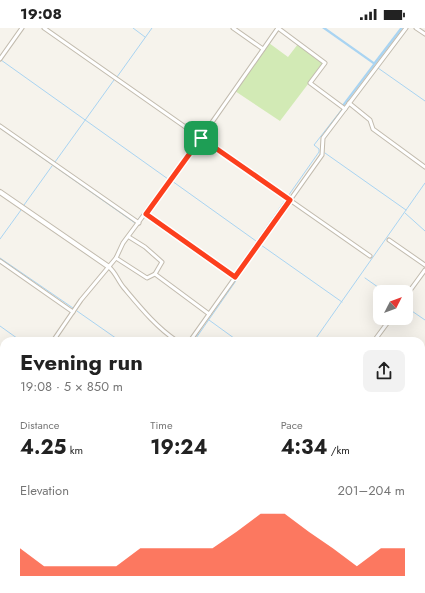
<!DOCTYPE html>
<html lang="en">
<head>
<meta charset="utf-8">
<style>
  :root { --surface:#fff; --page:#f2f2f2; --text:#222; --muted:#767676; --accent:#fc3f1d }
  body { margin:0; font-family:Jost,sans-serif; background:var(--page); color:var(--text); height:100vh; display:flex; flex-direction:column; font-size:15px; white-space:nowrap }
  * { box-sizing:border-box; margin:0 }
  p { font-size:13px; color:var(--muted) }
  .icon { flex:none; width:22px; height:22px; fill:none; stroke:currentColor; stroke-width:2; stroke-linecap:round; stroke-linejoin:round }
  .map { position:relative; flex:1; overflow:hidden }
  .drawer { position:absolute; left:0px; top:309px; width:425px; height:256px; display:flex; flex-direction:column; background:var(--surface); border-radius:12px 12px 0 0; box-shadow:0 4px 16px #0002 }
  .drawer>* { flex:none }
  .needle { width:26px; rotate:48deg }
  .controls { position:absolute; left:373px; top:257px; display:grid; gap:8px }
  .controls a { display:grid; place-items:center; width:40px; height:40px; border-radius:8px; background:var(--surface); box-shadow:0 4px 16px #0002; font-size:20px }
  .pin { position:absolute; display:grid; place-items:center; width:34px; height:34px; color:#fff; margin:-17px; border-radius:8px; box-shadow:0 2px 6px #0006 }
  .round { display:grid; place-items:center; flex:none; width:42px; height:42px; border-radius:8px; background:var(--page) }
  .headline { display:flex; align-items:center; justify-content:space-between; height:68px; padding:0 20px }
  h1 { font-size:22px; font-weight:700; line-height:30px }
  .figures { display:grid; grid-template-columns:repeat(3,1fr); gap:6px; height:68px; padding:4px 20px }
  .figures div { display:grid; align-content:center }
  .figures b { font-size:20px; font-weight:700 }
  .figures small { font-size:11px; font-weight:400 }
  .figures p { font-size:11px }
  .chart { height:112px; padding:8px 20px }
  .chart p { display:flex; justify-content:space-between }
  .chart svg { width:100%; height:72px; margin-top:4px; fill:var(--accent); opacity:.7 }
  .status { display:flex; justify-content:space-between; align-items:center; height:28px; padding:0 20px; background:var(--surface); direction:ltr }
  .status svg { height:11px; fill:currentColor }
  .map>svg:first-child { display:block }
  .green { fill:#d2eab5 }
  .water { fill:#a9d4f2 }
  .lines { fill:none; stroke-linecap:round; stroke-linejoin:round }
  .stream { stroke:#a9d4f2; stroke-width:1 }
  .minor-casing { stroke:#c2bbae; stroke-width:5 }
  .tertiary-casing { stroke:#c2bbae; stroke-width:6 }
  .secondary-casing { stroke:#d6c79b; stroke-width:6 }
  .minor { stroke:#fff; stroke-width:3 }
  .tertiary { stroke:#fff; stroke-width:4 }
  .secondary { stroke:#fff3cd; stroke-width:4.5 }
  .route-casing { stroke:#fff; stroke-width:8 }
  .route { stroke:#fc3f1d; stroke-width:5 }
</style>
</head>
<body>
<div class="status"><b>19:08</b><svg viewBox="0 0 49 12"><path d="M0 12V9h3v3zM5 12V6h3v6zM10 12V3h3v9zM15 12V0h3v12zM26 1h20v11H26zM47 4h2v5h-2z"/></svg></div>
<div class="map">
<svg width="425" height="565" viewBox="0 0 425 565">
  <rect width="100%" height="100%" fill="#f6f3ec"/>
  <path class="green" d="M269 15 288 29 298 16 324 35 280 93 235 63Z"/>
  <path class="water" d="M322 0H326L374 34 400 0H403L344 78 342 77 373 36Z"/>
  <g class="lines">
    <g class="stream">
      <path d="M133 0 145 9"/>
      <path d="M1 32 168 151"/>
      <path d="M378 40 425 73"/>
      <path d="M117 49 152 0"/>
      <path d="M0 100 135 195"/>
      <path d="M325 125 406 182"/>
      <path d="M55 134 114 52"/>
      <path d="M172 153 256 213"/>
      <path d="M24 177 52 138"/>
      <path d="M405 185 425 203"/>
      <path d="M146 189 231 249"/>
      <path d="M138 192 142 186"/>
      <path d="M0 211 21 182"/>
      <path d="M261 217 342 274"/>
      <path d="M0 230 73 280"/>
      <path d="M234 245 319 124V121L314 117 342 81"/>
      <path d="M365 250 385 264"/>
      <path d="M406 279 425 292"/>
      <path d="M77 283 120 313"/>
      <path d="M209 292 238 313"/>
      <path d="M0 298 21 313"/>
      <path d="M194 313 240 247"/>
      <path d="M314 313 425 155"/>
      <path d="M421 405 425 408"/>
      <path d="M421 428 425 423"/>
      <path d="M0 464 4 461"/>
      <path d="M421 466 425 469"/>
      <path d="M421 498H425"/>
      <path d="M0 557 4 559"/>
      <path d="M6 561 12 565"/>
      <path d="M199 561 205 565"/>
      <path d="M65 565 67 561"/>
      <path d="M358 565 361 561"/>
    </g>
    <g class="minor-casing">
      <g id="minor">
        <path d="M44 0 201 110 370 228"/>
        <path d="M233 0 263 21"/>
        <path d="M278 0 325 35 310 55 345 81"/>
        <path d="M416 0 425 6"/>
        <path d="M0 31 22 0"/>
        <path d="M349 75 370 92 373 101 425 139"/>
        <path d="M0 98 139 195"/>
        <path d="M146 186 235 249"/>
        <path d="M129 209 145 219 162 234 155 246 209 286"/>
        <path d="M389 212 425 237"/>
        <path d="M116 230 147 250 155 246"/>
        <path d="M0 233 73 284"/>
        <path d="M109 239C116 245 118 253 124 260 140 279 156 299 177 313"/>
        <path d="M406 268 425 242"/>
        <path d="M53 313 81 272 116 230 123 215 201 110 278 0"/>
        <path d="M190 313 322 127 323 110 406 0"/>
        <path d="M374 313 391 290"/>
        <path d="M421 349 425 352"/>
        <path d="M0 391 4 385"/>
        <path d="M421 424 425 418"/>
        <path d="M0 488 4 491"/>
        <path d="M0 506 4 501"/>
        <path d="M0 522 4 525"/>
        <path d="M103 561 109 565"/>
        <path d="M287 561 293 565"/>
        <path d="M61 565 64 561"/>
        <path d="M140 565 143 561"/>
        <path d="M280 565 282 561"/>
        <path d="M355 565 358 561"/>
      </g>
    </g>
    <g class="tertiary-casing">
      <g id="tertiary">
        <path d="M0 164 109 239"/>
        <path d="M0 468 4 466"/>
        <path d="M387 561 392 565"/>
      </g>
    </g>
    <g class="secondary-casing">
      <g id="secondary">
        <path d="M0 356 4 359"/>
        <path d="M421 501H425"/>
      </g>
    </g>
    <use href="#minor" class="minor"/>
    <use href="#tertiary" class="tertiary"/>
    <use href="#secondary" class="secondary"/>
  </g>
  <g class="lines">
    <g class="route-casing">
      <path id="route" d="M201 110 290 172 235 249 146 186Z"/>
    </g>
    <use href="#route" class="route"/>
  </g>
</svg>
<div class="controls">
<a><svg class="needle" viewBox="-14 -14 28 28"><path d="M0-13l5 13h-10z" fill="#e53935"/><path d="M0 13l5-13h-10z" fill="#767676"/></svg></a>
</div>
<div class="pin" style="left:201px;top:110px;background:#1e9e55"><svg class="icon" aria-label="arrive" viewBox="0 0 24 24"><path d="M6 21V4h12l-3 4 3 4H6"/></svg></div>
<section class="drawer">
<div class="headline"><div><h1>Evening run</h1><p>19:08 · 5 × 850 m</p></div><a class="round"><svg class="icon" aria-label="share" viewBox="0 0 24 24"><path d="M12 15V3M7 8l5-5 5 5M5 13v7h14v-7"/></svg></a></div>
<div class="figures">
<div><p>Distance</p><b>4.25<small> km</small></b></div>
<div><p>Time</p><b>19:24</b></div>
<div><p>Pace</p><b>4:34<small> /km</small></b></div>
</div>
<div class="chart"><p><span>Elevation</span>201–204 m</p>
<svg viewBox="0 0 160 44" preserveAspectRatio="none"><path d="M0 44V27L10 38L20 38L30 38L40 38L50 27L60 27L70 27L80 27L90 17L100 6L110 6L120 17L130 27L140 38L150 27L160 27V44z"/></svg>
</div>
</section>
</div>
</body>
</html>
